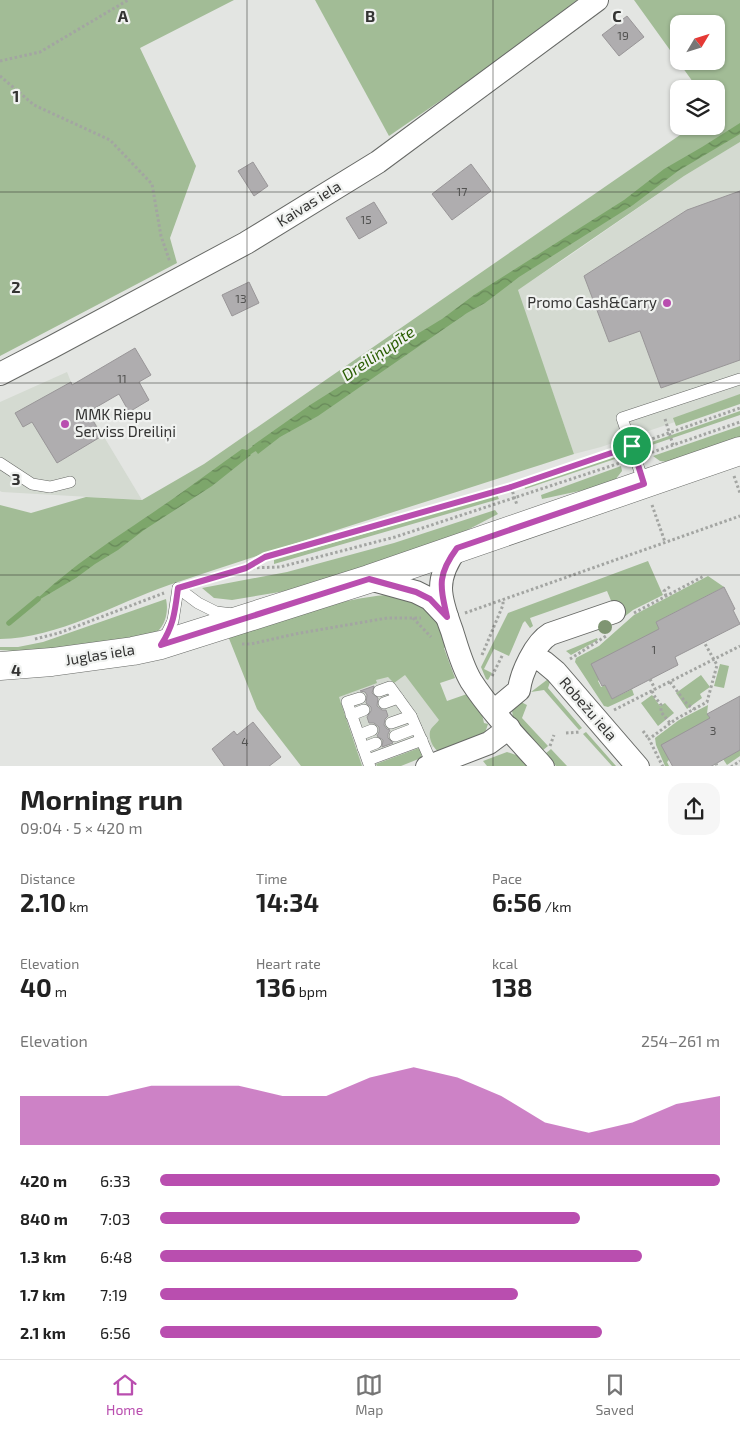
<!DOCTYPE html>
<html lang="en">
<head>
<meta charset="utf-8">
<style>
  :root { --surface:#fff; --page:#f6f6f6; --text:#222; --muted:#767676; --line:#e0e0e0; --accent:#b94eaf }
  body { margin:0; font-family:"Exo 2",sans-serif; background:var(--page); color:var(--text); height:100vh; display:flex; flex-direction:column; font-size:19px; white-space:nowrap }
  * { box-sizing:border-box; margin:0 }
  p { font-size:16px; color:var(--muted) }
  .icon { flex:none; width:28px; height:28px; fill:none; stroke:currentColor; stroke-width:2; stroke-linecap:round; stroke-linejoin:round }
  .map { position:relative; height:766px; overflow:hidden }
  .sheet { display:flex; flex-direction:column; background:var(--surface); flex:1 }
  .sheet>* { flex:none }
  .needle { width:32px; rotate:52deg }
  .tools { position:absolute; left:670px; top:15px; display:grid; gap:10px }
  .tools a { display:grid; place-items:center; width:55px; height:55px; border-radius:10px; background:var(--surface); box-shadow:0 1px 4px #0004; font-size:25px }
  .pin { position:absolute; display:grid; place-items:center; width:42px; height:42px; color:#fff; margin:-21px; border:2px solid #fff; border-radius:50%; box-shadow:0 1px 5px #0007 }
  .round { display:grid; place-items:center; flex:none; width:52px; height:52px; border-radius:15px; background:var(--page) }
  .headline { display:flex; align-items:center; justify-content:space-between; height:85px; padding:0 20px }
  h1 { font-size:28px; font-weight:700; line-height:38px }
  .figures { display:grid; grid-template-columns:repeat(3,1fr); gap:8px; height:85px; padding:5px 20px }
  .figures div { display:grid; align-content:center }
  .figures b { font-size:25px; font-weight:700 }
  .figures small { font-size:14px; font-weight:400 }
  .figures p { font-size:14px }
  .chart { height:140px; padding:10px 20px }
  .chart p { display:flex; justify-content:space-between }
  .chart svg { width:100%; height:90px; margin-top:5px; fill:var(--accent); opacity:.7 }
  ul { padding:0 20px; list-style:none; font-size:16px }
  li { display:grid; grid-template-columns:80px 60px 1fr; align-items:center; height:38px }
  li i { height:12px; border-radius:6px; background:var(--accent) }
  .dock { display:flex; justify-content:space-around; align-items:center; height:70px; border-top:1px solid var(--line); background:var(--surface); font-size:14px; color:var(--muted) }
  .dock a { display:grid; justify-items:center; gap:2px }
  .dock .on { color:var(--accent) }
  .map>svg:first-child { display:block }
  .built { fill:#d4dad1 }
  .green { fill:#a2bc96; fill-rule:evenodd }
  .water { fill:url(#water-waves) }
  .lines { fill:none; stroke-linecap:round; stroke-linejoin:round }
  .stream { stroke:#7da66b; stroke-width:5.5 }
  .building { fill:#afadaf; stroke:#999698 }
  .lane-casing { stroke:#676966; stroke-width:12 }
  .street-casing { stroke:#676966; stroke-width:24 }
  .primary-casing { stroke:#676966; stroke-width:29 }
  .path { stroke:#a3a5a2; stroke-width:3; stroke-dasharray:2.5 2.5; stroke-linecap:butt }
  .lane { stroke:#fff; stroke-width:11 }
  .street { stroke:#fff; stroke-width:22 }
  .primary { stroke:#fff; stroke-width:28 }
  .tree { fill:#7f9572 }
  .route-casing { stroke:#fff; stroke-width:10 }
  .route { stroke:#b94eaf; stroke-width:6 }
  .grid { fill:none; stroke:#333332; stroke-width:1; stroke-opacity:0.55 }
  .poi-dot { fill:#b94eaf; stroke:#f0f2f0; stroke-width:2 }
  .labels { text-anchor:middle; stroke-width:4.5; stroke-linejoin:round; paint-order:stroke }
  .number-label { font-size:12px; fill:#525251 }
  .street-label { font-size:15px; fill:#333332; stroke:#f0f2f0 }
  .poi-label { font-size:15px; fill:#333332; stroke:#f0f2f0; text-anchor:end }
  .water-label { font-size:16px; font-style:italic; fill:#2a5d03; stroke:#f0f2f0 }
  .grid-label { font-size:16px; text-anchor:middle; font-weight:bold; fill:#333332; stroke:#f0f2f0; stroke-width:4.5; stroke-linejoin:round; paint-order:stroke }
</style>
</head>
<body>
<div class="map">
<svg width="740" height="767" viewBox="0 0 740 767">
  <defs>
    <pattern id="water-waves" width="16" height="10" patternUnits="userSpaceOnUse" patternTransform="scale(1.25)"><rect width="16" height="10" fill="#7da66b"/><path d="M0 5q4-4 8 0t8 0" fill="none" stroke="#678859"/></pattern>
  </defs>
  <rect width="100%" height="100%" fill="#e3e5e2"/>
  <g class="built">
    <path d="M740 142V400L601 447 574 454 517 290 569 256 684 176Z"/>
    <path d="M67 372 71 382 142 500 2 492 0 491V402Z"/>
    <path d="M402 667 457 739 377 766H359L333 694Z"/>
  </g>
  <g class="green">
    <path d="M0 0H234L140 48 196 166 170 238 177 263 0 356Z"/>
    <path d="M315 0H577L501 59 389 136Z"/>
    <path d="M634 0H740V142L684 176 518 290 574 454C439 498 303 540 169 585 114 604 59 638 0 639V505L31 513 86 497 142 500 204 464 693 126H716V89H698ZM679 24H716V61H679Z"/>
    <path d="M740 394V404L676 426 673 418Z"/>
    <path d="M740 411V415L646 447V444Z"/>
    <path d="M740 426V440L675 463 660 461 653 456Z"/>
    <path d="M619 453 621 457 525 489 524 486Z"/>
    <path d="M621 466 622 471 612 484 542 499 541 495Z"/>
    <path d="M497 495 499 499 274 564V560Z"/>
    <path d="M495 510 498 514 452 538 316 586 232 600 214 598 202 588 287 572 394 543Z"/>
    <path d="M648 561 663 595 633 610 624 617 612 603 607 591 530 618 533 626 530 628 525 621 523 623 509 656 494 649 484 669 492 673 488 680 486 679 481 667 508 613Z"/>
    <path d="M708 576 724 587 656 622 659 629 598 681 601 687 605 685 612 699 632 689 634 695 608 707 604 706 575 662 576 658 599 646 634 615Z"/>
    <path d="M396 594 429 608 439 623 448 646 444 648 455 678 440 683 447 701 467 694 482 714 484 723 488 724 485 733 438 751C433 748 427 736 431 729 433 726 437 723 439 720L405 675 394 683 388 677 376 680 377 683 339 697 362 766H301L257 709 228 636C283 618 338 598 396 594Z"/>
    <path d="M166 599C169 613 165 628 152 636 146 639 136 639 130 641 89 648 42 654 0 650V647H18L43 642Z"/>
    <path d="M597 638 598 640 571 655 566 651Z"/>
    <path d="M720 664 729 666 724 688 714 686Z"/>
    <path d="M701 675 710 687 700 694 702 698 687 709 676 693Z"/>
    <path d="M552 676 548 688 582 728 579 730 544 690 531 692Z"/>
    <path d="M652 695 660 706 665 703 674 713 658 726 641 703Z"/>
    <path d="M521 702 527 705 522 718 548 746 542 751 513 718 512 710Z"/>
    <path d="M708 705 707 714 710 718 667 762 669 766H665L656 745 655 738 679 720Z"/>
    <path d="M586 732 616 766H612L583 734Z"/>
    <path d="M419 748 422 754 421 758 401 766H377L376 764Z"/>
    <path d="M551 749 567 766H556L545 754Z"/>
    <path d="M740 750V756L727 765 723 759Z"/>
    <path d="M507 752 519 756 528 766H487L483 761Z"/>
  </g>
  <g class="water">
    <path d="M740 123V134L678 171 633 205 519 277 485 303 467 313 318 416 280 437 258 454 252 446 310 405 364 371 399 345 442 319 474 295 624 200 664 169 702 147Z"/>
    <path d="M242 449 247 450 251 455 212 486 144 530 118 550 95 564 76 578 32 604C76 561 124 533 174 498 197 482 219 465 242 449Z"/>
  </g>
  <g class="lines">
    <g class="stream">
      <path d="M243 456 260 445"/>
      <path d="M9 623 38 599"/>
    </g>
  </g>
  <g class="building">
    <path d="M627 16 644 37 619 56 602 35Z"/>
    <path d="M253 162 268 186 254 196 238 171Z"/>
    <path d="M471 164 491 191 452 220 432 194Z"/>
    <path d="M740 191V360L661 388 640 331 609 342 584 276 687 210Z"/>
    <path d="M374 202 387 223 359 239 346 218Z"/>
    <path d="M249 282 259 303 232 316 222 295Z"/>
    <path d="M135 348 151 375 139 382 149 400 129 412 119 394 88 412 102 436 57 463 32 422 23 427 15 413 71 382 72 385Z"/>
    <path d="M724 587 735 609 733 610 740 624 675 657 678 665 612 699 605 685 602 686 591 664 659 629 656 622Z"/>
    <path d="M374 686 372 693 378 698 377 706 382 710H386L388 716 385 719 384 725 387 729 390 730 388 734V738L393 743 382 747 383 740 377 736 379 732V727L374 723H369L367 717 371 711V707L366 703 367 695 365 692 360 691Z"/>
    <path d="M740 696V750L710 767H673L661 745 710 718 707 714Z"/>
    <path d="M253 722 281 757 268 767H225L212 749 234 731 237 735Z"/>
  </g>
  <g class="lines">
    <g class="lane-casing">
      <g id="lane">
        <path d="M0 463 32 484 50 487 70 482"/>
        <path d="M644 484 622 418 740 379"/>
        <path d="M178 588 198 603 216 612 233 614"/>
        <path d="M163 641 173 621 178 588"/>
        <path d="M379 691 390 687 411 716 432 764"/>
        <path d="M360 698 347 702 370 767"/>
        <path d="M384 703 398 698"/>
        <path d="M351 715 364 710"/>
        <path d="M391 723 411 716"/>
        <path d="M359 735 372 730"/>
        <path d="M395 736 416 728"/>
        <path d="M363 748 376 743"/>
        <path d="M368 760 422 740"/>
      </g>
    </g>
    <g class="street-casing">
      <g id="street">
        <path d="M0 374 52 347 246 243 378 162 597 0"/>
        <path d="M457 548C434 579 439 596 452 631 457 647 462 666 471 681 491 712 518 739 543 767"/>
        <path d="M369 579 416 592 430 599 447 617"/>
        <path d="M532 656 544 662 556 672 638 767"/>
        <path d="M494 711 519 690C521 673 535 643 550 634L614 612"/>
        <path d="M427 767 489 743 509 728"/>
      </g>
    </g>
    <g class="primary-casing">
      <path id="primary" d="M0 666 52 662 133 651 161 645 369 579 740 451"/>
    </g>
    <g class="path">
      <path d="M0 61 40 52 128 0"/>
      <path d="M0 76 34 105 110 140 152 184 161 236 170 262"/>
      <path d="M665 419 673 445"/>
      <path d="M643 442 740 408"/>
      <path d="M647 454 740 422"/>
      <path d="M734 476 740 493"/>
      <path d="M511 487 517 505"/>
      <path d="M652 505 665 542"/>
      <path d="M247 568 280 567 395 537 623 462"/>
      <path d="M196 583 246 568 265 557 511 487 618 450"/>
      <path d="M666 596 664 591 671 586"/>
      <path d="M465 613 740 516"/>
      <path d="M634 613 704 576"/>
      <path d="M413 618 431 637"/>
      <path d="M35 639 59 633 164 593"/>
      <path d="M242 644H251L295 634 387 618H421"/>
      <path d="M482 655 503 605V599"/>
      <path d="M570 659 606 636"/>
      <path d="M492 676 503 654"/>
      <path d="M650 679 655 689"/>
      <path d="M670 682 687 704 694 709"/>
      <path d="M652 691 655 697 661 705V712L670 723"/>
      <path d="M614 710 740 646"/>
      <path d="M643 731 649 739"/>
      <path d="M566 733 581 732"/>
      <path d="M550 746 554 735"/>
      <path d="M716 763 717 767"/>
      <path d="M663 767 649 739 676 719 707 702 717 665 704 642"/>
      <path d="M731 767 740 761"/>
    </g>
    <use href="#lane" class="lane"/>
    <use href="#street" class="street"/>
    <use href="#primary" class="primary"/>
  </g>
  <circle class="tree" cx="605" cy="627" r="7"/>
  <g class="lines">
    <g class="route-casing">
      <path id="route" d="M632 446 644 484 457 548C437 575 440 585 447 617L430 599 416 592 369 579 161 645C174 625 175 611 178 588L246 568 265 557 511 487Z"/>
    </g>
    <use href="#route" class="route"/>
  </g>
  <path class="grid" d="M247 0V767M493 0V767M0 192H740M0 383H740M0 575H740"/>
  <g class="poi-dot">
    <circle cx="667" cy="303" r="5"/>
    <circle cx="65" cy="424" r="5"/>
  </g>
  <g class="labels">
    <g class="number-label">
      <text x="623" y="40">19</text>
      <text x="462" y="196">17</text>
      <text x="366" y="224">15</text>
      <text x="241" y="303">13</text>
      <text x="122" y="383">11</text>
      <text x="654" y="654">1</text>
      <text x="713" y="735">3</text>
      <text x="245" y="746">4</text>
    </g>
    <g class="street-label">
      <text transform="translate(309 204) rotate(-32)" y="5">Kaivas iela</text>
      <text transform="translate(100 655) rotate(-9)" y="5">Juglas iela</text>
      <text transform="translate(588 709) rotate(49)" y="5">Robežu iela</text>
    </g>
    <g class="poi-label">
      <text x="657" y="308">Promo Cash&amp;Carry</text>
      <text x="75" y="420" text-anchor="start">MMK Riepu<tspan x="75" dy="17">Serviss Dreiliņi</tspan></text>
    </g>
    <g class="water-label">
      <text transform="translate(378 353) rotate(-34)" y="6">Dreiliņupīte</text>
    </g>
  </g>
  <g class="grid-label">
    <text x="123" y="22">A</text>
    <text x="370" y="22">B</text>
    <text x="617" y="22">C</text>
    <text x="16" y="102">1</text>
    <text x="16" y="293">2</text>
    <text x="16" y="485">3</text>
    <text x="16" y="676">4</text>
  </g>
</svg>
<div class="tools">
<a><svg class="needle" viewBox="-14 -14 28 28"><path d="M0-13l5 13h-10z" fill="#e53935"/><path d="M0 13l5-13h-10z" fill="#767676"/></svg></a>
<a><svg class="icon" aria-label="layers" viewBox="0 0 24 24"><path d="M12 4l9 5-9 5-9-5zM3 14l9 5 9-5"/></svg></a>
</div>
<div class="pin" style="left:632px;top:446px;background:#1e9e55"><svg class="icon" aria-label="arrive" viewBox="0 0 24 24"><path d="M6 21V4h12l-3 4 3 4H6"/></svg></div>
</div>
<section class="sheet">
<div class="headline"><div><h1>Morning run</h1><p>09:04 · 5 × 420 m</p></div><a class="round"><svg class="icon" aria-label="share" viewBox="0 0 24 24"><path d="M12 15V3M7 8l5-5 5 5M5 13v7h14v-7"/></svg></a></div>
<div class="figures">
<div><p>Distance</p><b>2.10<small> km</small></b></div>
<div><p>Time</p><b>14:34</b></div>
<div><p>Pace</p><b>6:56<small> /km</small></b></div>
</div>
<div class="figures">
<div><p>Elevation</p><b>40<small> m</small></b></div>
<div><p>Heart rate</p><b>136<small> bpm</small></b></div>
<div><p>kcal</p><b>138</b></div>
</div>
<div class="chart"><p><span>Elevation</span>254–261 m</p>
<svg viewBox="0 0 160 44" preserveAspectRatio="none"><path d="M0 44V20L10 20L20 20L30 15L40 15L50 15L60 20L70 20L80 11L90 6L100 11L110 20L120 33L130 38L140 33L150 24L160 20V44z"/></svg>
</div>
<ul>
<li><b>420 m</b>6:33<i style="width:100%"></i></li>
<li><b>840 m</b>7:03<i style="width:75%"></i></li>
<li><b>1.3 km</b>6:48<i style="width:86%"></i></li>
<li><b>1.7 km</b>7:19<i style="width:64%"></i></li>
<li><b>2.1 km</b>6:56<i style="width:79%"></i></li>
</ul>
</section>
<nav class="dock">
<a class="on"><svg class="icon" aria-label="home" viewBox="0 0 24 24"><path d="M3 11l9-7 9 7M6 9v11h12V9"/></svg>Home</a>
<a><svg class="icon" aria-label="map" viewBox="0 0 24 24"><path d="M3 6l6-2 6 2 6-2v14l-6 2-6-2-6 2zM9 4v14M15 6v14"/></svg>Map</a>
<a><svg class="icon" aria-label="saved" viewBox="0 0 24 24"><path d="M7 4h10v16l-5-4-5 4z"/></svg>Saved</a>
</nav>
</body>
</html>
